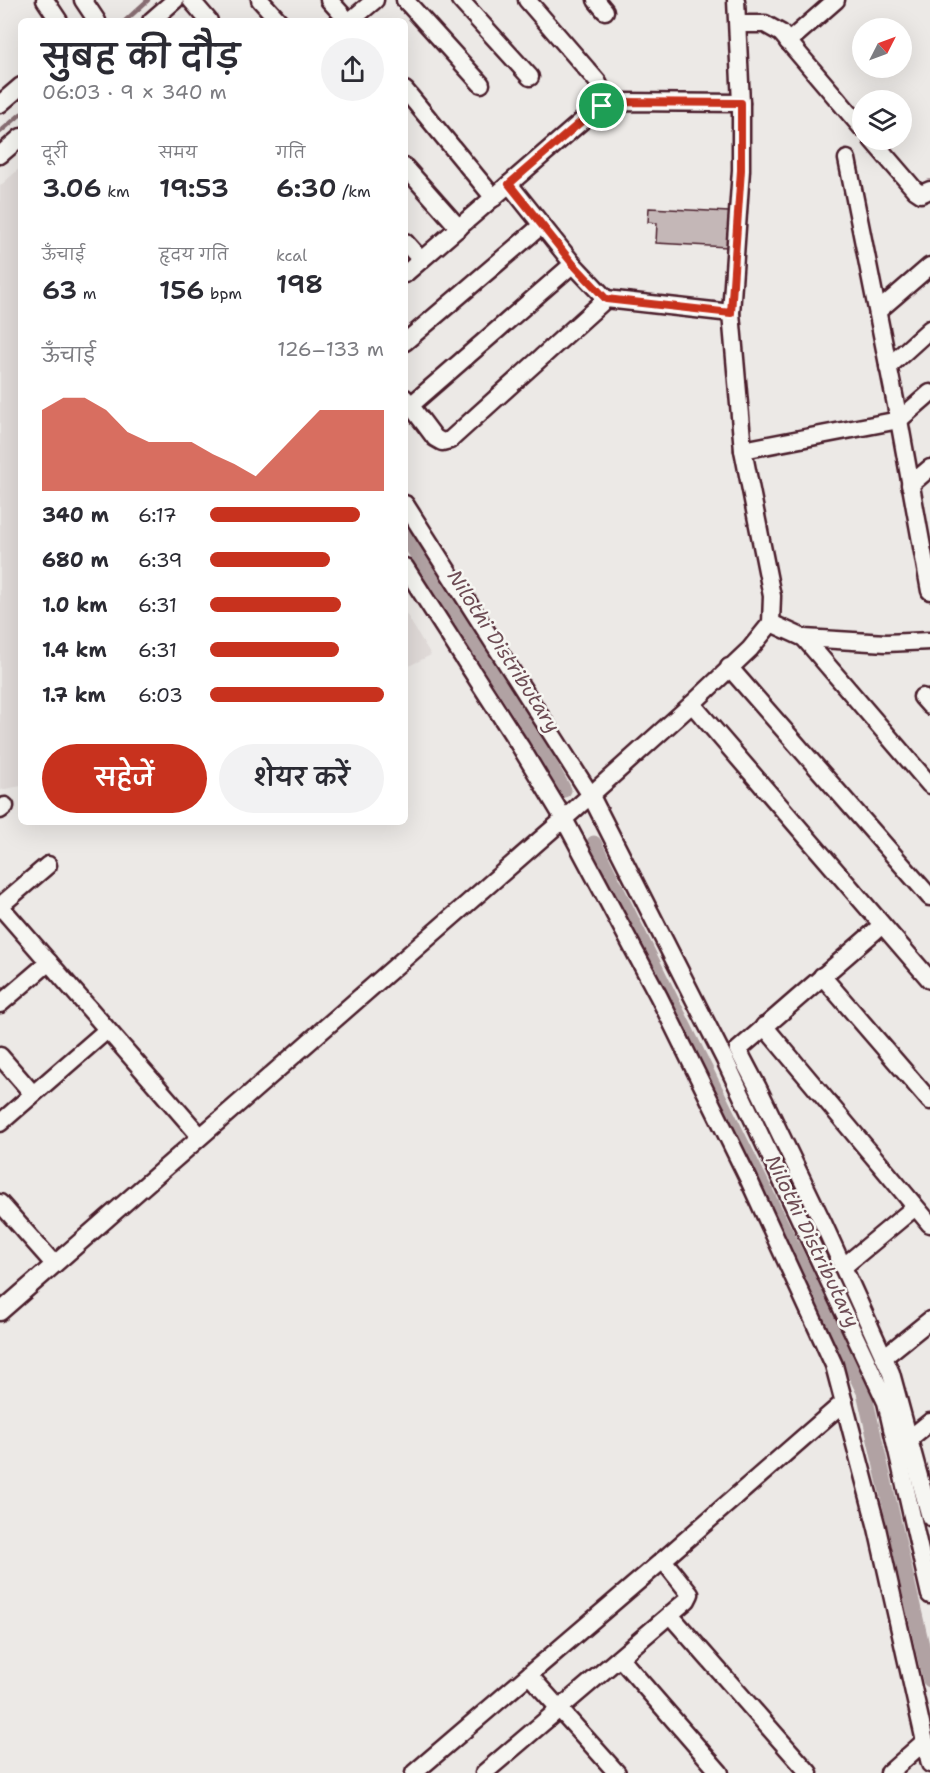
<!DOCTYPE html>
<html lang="hi">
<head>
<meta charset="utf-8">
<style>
  :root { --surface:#fff; --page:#f2f2f3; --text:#2b2b33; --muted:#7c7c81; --accent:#c8321e }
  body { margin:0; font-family:"Shantell Sans","Playpen Sans Deva",sans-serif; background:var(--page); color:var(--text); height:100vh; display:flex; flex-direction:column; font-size:22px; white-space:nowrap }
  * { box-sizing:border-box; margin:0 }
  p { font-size:20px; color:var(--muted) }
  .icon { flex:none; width:33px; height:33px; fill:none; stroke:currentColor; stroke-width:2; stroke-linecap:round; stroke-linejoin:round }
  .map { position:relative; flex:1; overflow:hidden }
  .details { position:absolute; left:18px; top:18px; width:390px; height:807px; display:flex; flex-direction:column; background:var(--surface); border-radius:9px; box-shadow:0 6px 24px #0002 }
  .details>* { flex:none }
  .needle { width:39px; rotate:48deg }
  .controls { position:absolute; left:852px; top:18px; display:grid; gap:12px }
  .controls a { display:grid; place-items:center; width:60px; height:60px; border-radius:50%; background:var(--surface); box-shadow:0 6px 24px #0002; font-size:30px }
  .pin { position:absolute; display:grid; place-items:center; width:51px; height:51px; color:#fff; margin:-26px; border:3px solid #fff; border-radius:50%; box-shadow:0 2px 6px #0007 }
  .round { display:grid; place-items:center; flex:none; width:63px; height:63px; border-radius:32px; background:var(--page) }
  .summary { display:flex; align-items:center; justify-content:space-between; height:102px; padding:0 24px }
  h1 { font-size:33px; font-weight:600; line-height:45px }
  .metrics { display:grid; grid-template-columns:repeat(3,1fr); gap:9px; height:102px; padding:6px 24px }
  .metrics div { display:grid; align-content:center }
  .metrics b { font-size:26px; font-weight:600 }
  .metrics small { font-size:16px; font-weight:400 }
  .metrics p { font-size:16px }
  .chart { height:168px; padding:12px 24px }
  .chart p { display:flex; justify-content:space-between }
  .chart svg { width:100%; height:108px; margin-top:6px; fill:var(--accent); opacity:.7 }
  .primary-button { display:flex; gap:12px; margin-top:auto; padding:12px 24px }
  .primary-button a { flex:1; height:69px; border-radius:36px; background:var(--accent); color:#fff; font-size:24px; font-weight:600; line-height:69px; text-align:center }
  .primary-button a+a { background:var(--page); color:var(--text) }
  ul { padding:0 24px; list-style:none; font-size:20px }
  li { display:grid; grid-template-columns:96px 72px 1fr; align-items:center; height:45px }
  li i { height:15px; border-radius:8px; background:var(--accent) }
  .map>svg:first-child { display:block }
  .built { fill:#e0dad8 }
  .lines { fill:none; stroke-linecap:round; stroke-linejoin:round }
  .stream { stroke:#886e73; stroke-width:4.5 }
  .canal { stroke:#b1a2a3; stroke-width:15 }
  .building { fill:#c4b7b7; stroke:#4a1f2b; stroke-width:1.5 }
  .minor-casing { stroke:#4a1f2b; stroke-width:21 }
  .minor { stroke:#f6f6f2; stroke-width:16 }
  .route-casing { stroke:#fff; stroke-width:12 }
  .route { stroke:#c8321e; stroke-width:8 }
  .labels { text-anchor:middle; stroke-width:5; stroke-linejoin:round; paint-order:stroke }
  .water-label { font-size:20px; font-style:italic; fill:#6e4d55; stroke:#f6f6f2 }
</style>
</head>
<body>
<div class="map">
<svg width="930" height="1773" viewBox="0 0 930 1773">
  <rect width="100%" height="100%" fill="#ece9e6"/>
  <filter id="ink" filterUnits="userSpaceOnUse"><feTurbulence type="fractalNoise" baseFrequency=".0167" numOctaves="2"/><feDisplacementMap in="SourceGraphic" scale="12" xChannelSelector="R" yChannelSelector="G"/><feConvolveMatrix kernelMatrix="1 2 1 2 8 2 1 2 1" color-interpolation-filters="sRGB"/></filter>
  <g filter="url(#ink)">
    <g class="built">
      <path d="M21 167V786L0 790V186Z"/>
      <path d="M405 612 431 655 405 668Z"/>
    </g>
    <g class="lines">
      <g class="stream">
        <path d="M125 21 148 0"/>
        <path d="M0 132 21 114"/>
      </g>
      <g class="canal">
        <path d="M405 536 525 720 564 790"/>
        <path d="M594 843 864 1392 930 1680"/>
      </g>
    </g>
    <path class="building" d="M649 208 729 212 727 247 656 243 657 223 648 222Z"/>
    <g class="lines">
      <g class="minor-casing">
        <g id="minor">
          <path d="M45 0 59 21"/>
          <path d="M83 0 97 21"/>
          <path d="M191 0 209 21"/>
          <path d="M260 0 279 21"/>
          <path d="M329 0 348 21"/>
          <path d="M405 0 481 84"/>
          <path d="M460 0 530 77"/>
          <path d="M527 0 597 81 602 91V106"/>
          <path d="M596 0 605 11"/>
          <path d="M151 21 175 0"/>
          <path d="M350 21 375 0"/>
          <path d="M738 24H765L781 33 862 128"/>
          <path d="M788 42 836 0"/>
          <path d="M405 90 494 198"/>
          <path d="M0 104 21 86"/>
          <path d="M872 140 915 190 921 194 930 190"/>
          <path d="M0 155 21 137"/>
          <path d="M847 159 899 420 930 591"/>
          <path d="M405 167 459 228"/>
          <path d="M509 184 573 264 606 299"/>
          <path d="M405 242 421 260"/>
          <path d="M405 274 583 120 602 106 621 102 741 103"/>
          <path d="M878 311 930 266"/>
          <path d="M405 342 542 225"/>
          <path d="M888 367 930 329"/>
          <path d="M405 398 435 438 442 442 450 440 606 299 731 313"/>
          <path d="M411 405 573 264"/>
          <path d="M743 450 899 420 930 393"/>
          <path d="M910 485 930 468"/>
          <path d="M405 504 590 794 725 1060 886 1402 930 1595"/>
          <path d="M405 567 520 746 564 819 659 997 748 1178 834 1365 877 1528 930 1764"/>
          <path d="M771 623 804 638 930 785"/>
          <path d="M804 638 886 643 930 641"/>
          <path d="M729 667 930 897"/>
          <path d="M922 697 930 706"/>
          <path d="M692 704 930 980"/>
          <path d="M0 810 5 806"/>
          <path d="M0 906 200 1136"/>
          <path d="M0 906 48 865"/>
          <path d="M882 925 738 1050 758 1088 824 1225 891 1373 930 1517"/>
          <path d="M822 976 930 1101"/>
          <path d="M0 1004 49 962"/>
          <path d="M764 1026 930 1224"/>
          <path d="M0 1056 33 1094"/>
          <path d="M0 1123 107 1030"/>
          <path d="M0 1203 54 1264"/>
          <path d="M843 1267 915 1207"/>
          <path d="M0 1312 564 819 692 704 750 649 771 623 772 596 743 450 731 313 741 170V103L736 0"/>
          <path d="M884 1357 930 1320"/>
          <path d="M909 1439 930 1422"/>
          <path d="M670 1615 809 1773"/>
          <path d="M620 1658 720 1773"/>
          <path d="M529 1675 617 1773"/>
          <path d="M414 1773 663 1560 844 1402"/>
          <path d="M484 1773 687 1600 690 1594 663 1560"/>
          <path d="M889 1773 925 1741"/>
        </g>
      </g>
      <use href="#minor" class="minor"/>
    </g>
  </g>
  <g class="lines" filter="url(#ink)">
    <g class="route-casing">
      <path id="route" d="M621 102 741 103V170L731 313 606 299 573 264 509 184 583 120 602 106Z"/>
    </g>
    <use href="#route" class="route"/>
  </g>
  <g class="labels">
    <g class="water-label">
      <text transform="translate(504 651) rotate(57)" y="7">Nilothi Distributary</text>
      <text transform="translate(813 1241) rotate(64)" y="7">Nilothi Distributary</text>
    </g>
  </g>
</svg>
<div class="controls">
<a><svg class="needle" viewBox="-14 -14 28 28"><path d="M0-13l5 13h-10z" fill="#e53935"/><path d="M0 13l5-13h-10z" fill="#7c7c81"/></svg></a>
<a><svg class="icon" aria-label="layers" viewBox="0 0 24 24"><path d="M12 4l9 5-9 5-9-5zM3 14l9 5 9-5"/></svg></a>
</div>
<div class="pin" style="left:602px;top:106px;background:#1e9e55"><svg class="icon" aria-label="arrive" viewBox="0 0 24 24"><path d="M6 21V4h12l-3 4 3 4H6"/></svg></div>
<section class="details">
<div class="summary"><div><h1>सुबह की दौड़</h1><p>06:03 · 9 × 340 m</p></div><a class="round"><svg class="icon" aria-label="share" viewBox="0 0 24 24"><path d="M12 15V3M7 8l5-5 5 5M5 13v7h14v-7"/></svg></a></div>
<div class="metrics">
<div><p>दूरी</p><b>3.06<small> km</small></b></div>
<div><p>समय</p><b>19:53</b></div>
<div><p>गति</p><b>6:30<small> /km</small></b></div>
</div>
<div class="metrics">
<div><p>ऊँचाई</p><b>63<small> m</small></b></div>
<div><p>हृदय गति</p><b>156<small> bpm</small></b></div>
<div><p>kcal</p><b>198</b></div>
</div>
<div class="chart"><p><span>ऊँचाई</span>126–133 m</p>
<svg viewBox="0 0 160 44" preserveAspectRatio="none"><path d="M0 44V11L10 6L20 6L30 11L40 20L50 24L60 24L70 24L80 29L90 33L100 38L110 29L120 20L130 11L140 11L150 11L160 11V44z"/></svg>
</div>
<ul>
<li><b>340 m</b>6:17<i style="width:86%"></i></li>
<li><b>680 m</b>6:39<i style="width:69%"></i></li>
<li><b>1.0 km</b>6:31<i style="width:75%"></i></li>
<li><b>1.4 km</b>6:31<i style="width:74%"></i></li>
<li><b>1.7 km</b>6:03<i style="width:100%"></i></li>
</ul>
<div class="primary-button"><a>सहेजें</a><a>शेयर करें</a></div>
</section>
</div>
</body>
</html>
